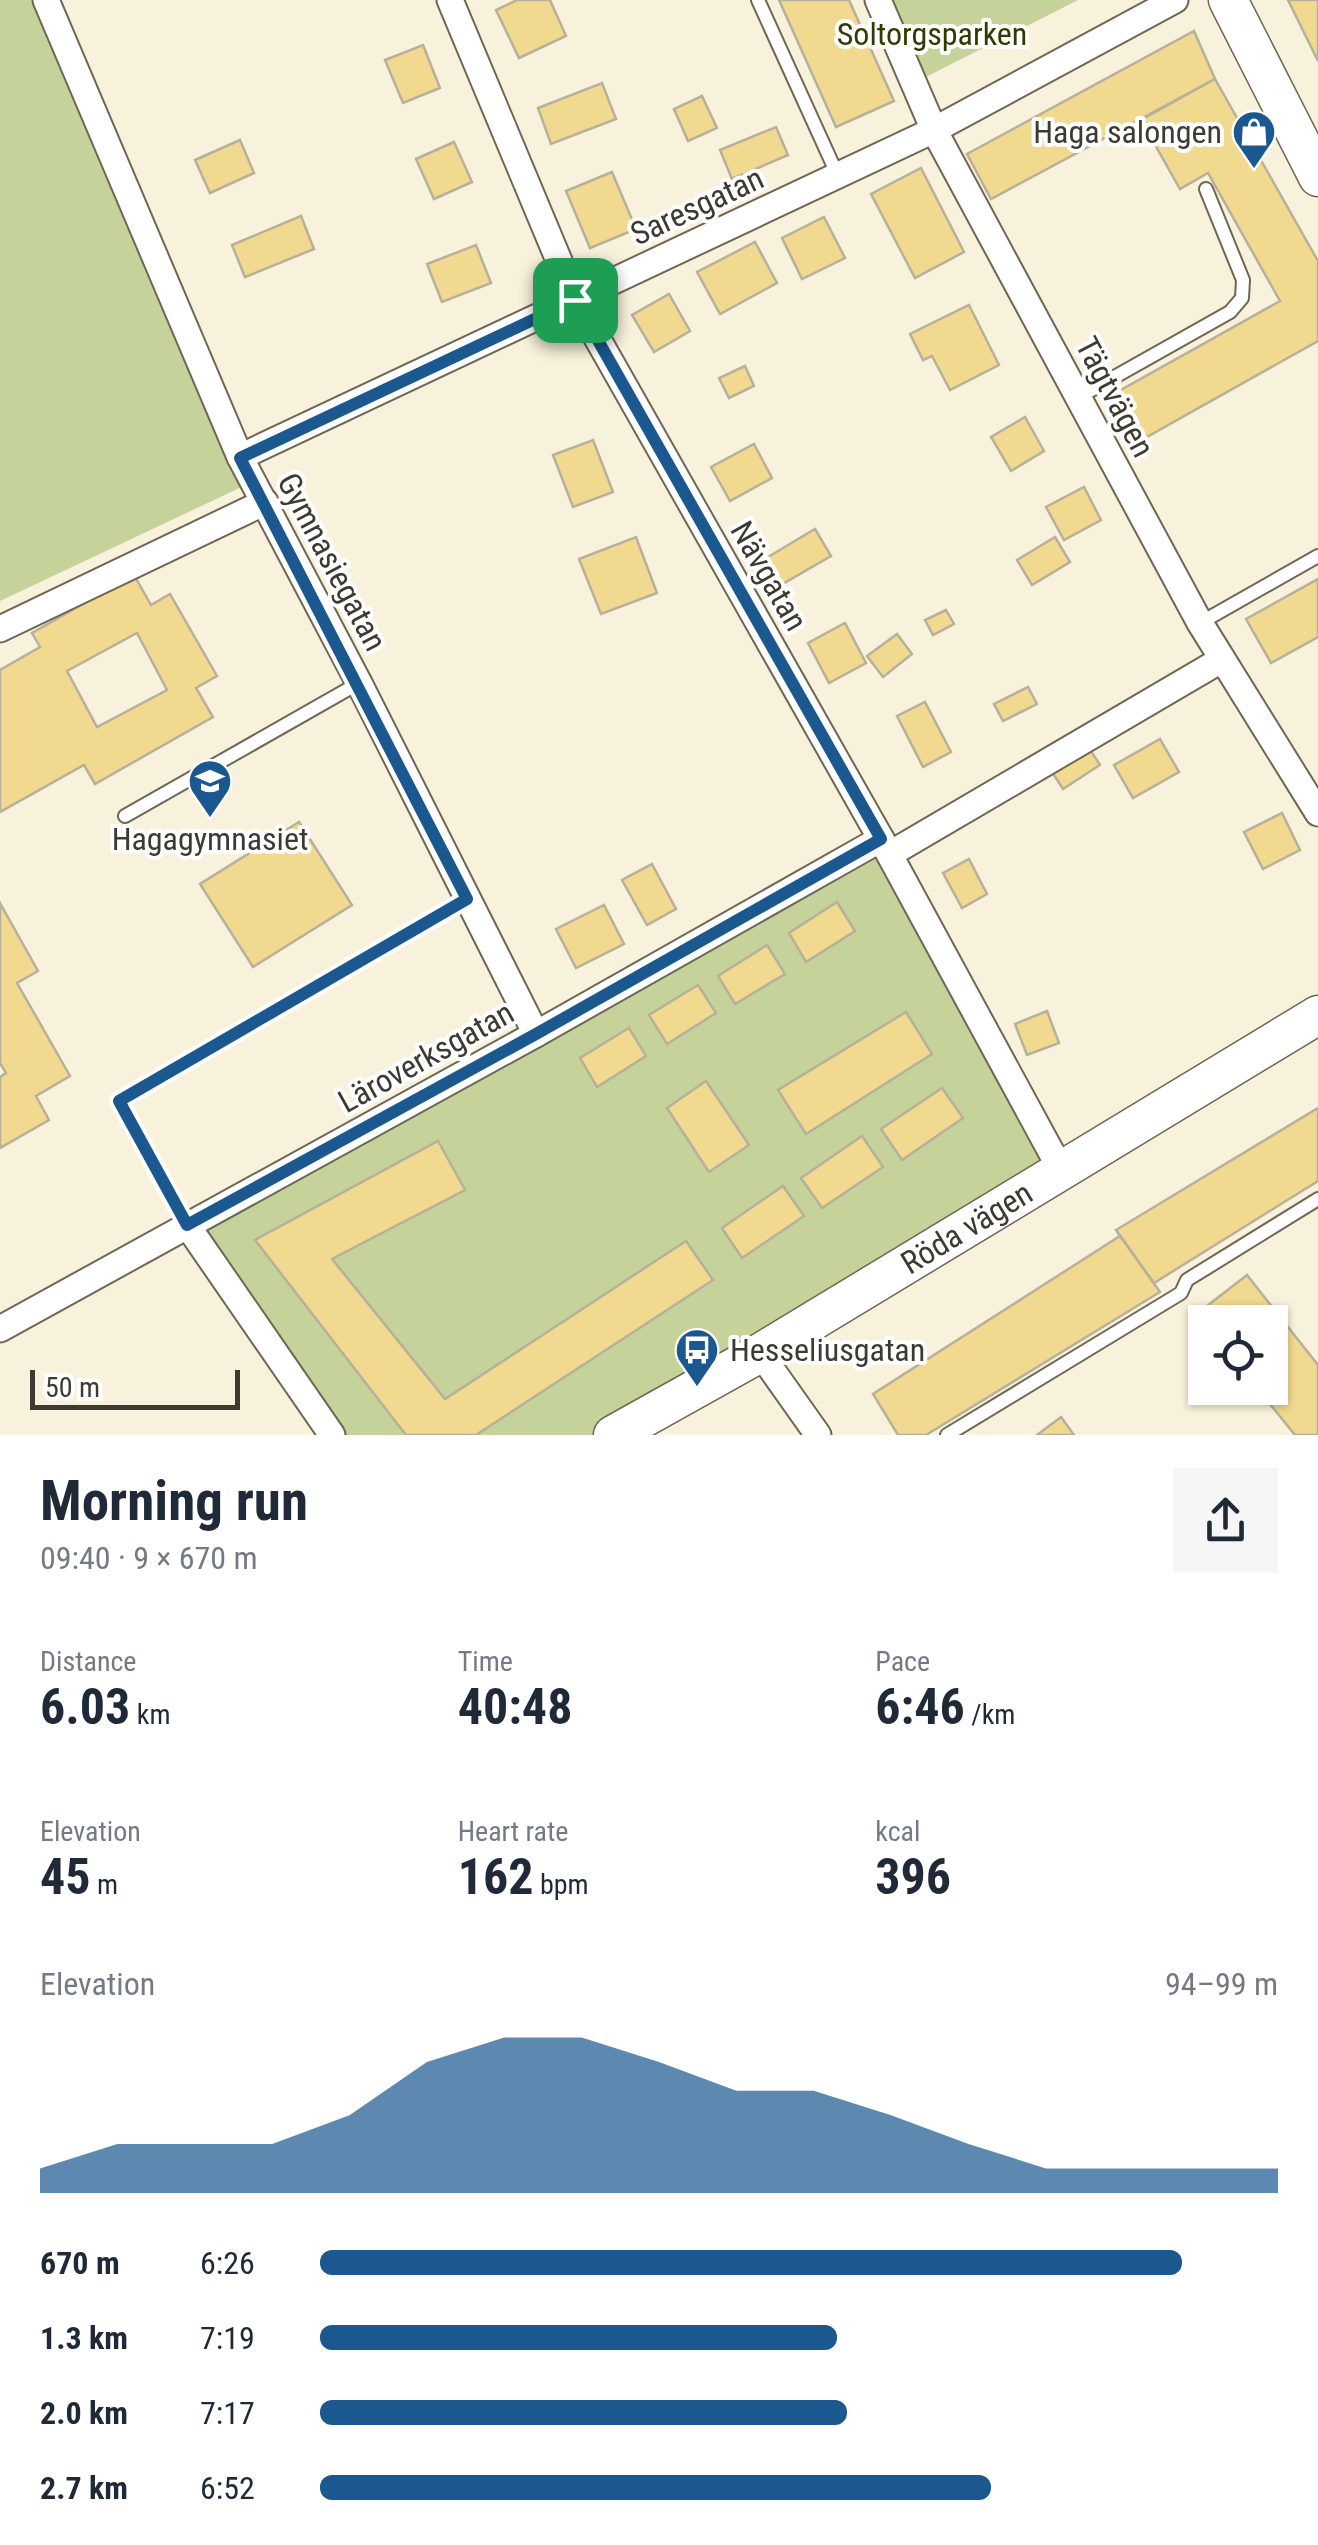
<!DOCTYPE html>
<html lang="en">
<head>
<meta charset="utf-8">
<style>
  :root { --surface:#fff; --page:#f6f6f7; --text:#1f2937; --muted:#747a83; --accent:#1a588f }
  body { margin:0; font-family:"Roboto Condensed",sans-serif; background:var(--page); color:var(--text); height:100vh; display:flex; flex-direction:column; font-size:38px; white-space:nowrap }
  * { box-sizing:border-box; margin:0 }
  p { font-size:32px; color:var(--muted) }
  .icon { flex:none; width:55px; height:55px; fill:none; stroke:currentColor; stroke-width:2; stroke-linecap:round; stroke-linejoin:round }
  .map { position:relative; height:1435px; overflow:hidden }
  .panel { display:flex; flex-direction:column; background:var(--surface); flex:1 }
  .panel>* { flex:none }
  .fabs { position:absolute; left:1188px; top:1305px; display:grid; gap:20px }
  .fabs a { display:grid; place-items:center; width:100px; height:100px; border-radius:0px; background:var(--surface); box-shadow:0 2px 8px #0004; font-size:50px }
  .scale { position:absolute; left:30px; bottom:25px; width:210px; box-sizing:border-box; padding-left:10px; border:5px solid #3d3a31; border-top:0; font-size:28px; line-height:35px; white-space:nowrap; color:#3d3a31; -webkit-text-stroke:8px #fff; paint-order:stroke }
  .pin { position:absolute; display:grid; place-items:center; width:85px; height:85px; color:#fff; margin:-42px; border-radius:20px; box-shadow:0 5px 15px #0006 }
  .round { display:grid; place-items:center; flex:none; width:105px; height:105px; border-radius:0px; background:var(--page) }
  .overview { display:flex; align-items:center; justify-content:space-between; height:170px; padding:0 40px }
  h1 { font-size:55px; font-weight:700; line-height:75px }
  .figures { display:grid; grid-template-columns:repeat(3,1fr); gap:15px; height:170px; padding:10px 40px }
  .figures div { display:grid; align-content:center }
  .figures b { font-size:50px; font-weight:700 }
  .figures small { font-size:28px; font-weight:400 }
  .figures p { font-size:28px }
  .chart { height:280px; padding:20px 40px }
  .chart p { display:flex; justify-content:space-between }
  .chart svg { width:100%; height:180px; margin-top:10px; fill:var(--accent); opacity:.7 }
  ul { padding:0 40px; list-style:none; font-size:32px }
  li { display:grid; grid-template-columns:160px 120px 1fr; align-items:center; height:75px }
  li i { height:25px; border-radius:12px; background:var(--accent) }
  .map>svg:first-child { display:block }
  .green { fill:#c5d29a }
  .building { fill:#f2d990; stroke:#b7b09b; stroke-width:2.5; fill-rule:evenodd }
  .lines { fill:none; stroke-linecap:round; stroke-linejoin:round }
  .lane-casing { stroke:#6e6754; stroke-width:16 }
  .street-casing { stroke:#6e6754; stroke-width:29 }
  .secondary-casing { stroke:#6e6754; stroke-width:41 }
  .lane { stroke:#fff; stroke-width:12 }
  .street { stroke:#fff; stroke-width:25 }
  .secondary { stroke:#fff; stroke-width:38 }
  .route-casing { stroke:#fff; stroke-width:20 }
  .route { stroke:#1a588f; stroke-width:12 }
  .labels { text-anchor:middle; stroke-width:8; stroke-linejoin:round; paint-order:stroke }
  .park-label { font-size:32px; fill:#313a01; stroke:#fff }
  .poi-label { font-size:32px; fill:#3d3a31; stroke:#fff; text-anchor:end }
  .street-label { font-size:32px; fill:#3d3a31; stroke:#fff }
</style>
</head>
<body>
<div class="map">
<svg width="1318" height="1435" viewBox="0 0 1318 1435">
  <rect width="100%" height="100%" fill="#f8f1db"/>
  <g class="green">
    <path d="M0 0H39L250 483 0 601Z"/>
    <path d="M878 0H1078L914 83Z"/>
    <path d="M881 839 1061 1170 613 1435H332L187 1225Z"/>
  </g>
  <g class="building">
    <path d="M517 0H550L566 36 519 58 496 10Z"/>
    <path d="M779 0H849L894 101 836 127Z"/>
    <path d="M1288 0H1318V61Z"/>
    <path d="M1194 31 1215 79 991 199 967 154Z"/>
    <path d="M423 45 440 88 403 103 385 60Z"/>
    <path d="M1215 79 1318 261V341L1145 438 1119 391 1280 301 1208 173 1180 189 1141 120Z"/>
    <path d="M602 83 616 119 551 144 538 108Z"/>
    <path d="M702 96 717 128 688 141 674 109Z"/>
    <path d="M776 127 788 155 732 179 720 150Z"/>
    <path d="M240 140 254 173 210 193 195 160Z"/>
    <path d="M454 142 472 182 434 199 416 159Z"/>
    <path d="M921 168 964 252 915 278 871 194Z"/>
    <path d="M612 172 636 229 590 248 566 191Z"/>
    <path d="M301 216 314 249 245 277 232 245Z"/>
    <path d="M824 217 845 258 802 279 782 238Z"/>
    <path d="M755 242 777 283 720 314 697 272Z"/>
    <path d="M476 245 491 283 442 302 427 264Z"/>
    <path d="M669 294 690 331 654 352 632 315Z"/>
    <path d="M969 305 999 365 950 390 932 356 923 360 910 334Z"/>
    <path d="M745 366 754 386 729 398 719 378Z"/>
    <path d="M1025 417 1044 451 1011 471 991 437Z"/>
    <path d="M593 440 613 492 573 507 553 455Z"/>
    <path d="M754 444 772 478 730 501 711 467Z"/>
    <path d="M1084 487 1101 520 1064 540 1046 507Z"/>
    <path d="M815 529 831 556 779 586 763 560Z"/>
    <path d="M636 537 657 593 601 614 579 559Z"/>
    <path d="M1055 537 1070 562 1032 585 1017 560Z"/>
    <path d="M134 575 151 605 170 594 217 676 196 688 213 717 95 784 84 765 0 812V670L40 647 32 633ZM137 633 167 690 97 727 67 671Z"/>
    <path d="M1318 579V637L1271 663 1246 619Z"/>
    <path d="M946 610 954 624 933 635 925 620Z"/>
    <path d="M845 623 866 663 829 683 808 643Z"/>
    <path d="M897 634 912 654 883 677 867 656Z"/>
    <path d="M1028 687 1037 704 1003 721 994 704Z"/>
    <path d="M925 702 951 752 923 767 897 716Z"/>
    <path d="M1160 739 1179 772 1133 798 1114 765Z"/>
    <path d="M1089 748 1100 765 1063 789 1052 772Z"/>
    <path d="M1282 813 1300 850 1263 869 1244 832Z"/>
    <path d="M299 822 352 905 253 967 200 884Z"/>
    <path d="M969 859 987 894 962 908 943 873Z"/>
    <path d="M652 864 676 909 647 925 622 880Z"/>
    <path d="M837 902 855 931 806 962 789 933Z"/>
    <path d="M0 903 38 971 17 983 70 1076 36 1096 49 1120 0 1148V1077L6 1073 0 1063Z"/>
    <path d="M604 905 624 944 576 968 556 929Z"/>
    <path d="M767 945 785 974 735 1004 718 976Z"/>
    <path d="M698 985 716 1013 667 1044 649 1015Z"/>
    <path d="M1047 1011 1059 1043 1027 1055 1015 1024Z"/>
    <path d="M906 1012 932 1054 806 1134 778 1090Z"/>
    <path d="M629 1028 646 1056 597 1087 580 1058Z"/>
    <path d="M706 1081 749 1145 709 1172 667 1108Z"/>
    <path d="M942 1088 963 1118 902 1160 881 1129Z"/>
    <path d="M1318 1108V1181L1154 1283 1116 1230Z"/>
    <path d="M862 1136 883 1167 822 1208 801 1178Z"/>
    <path d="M438 1141 465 1190 332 1259 445 1399 686 1241 713 1280 476 1435H406L255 1240Z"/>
    <path d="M783 1186 804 1216 742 1258 722 1228Z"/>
    <path d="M1120 1236 1160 1292 926 1435H898L873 1394Z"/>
    <path d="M1247 1275 1318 1365V1435H1295L1257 1388H1270V1322H1206L1198 1313Z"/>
    <path d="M1061 1417 1074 1435H1037Z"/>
  </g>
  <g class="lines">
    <g class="lane-casing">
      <g id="lane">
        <path d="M758 0 838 176"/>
        <path d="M1079 397 1230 312 1242 298 1243 280 1206 189"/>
        <path d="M1200 623 1318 556"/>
        <path d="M125 816 359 683"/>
        <path d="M187 1225 119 1101 467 899"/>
        <path d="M947 1435 1181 1293 1187 1280 1318 1199"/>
      </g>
    </g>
    <g class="street-casing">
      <g id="street">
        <path d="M46 0 240 457 359 683 536 1034"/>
        <path d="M450 0 575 299 881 839 1061 1170"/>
        <path d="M878 0 934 130 1200 623 1318 813"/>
        <path d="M240 457 934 130 1175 0"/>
        <path d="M0 629 265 502"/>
        <path d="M890 854 1221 660"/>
        <path d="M187 1225 332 1435"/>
        <path d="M0 1329 536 1034 881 839"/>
        <path d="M760 1353 818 1435"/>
      </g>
    </g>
    <g class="secondary-casing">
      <g id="secondary">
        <path d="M1228 0 1318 177"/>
        <path id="s1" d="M613 1435 760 1353 1318 1015"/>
      </g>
    </g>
    <use href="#lane" class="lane"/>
    <use href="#street" class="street"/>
    <use href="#secondary" class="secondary"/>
  </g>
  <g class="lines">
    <g class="route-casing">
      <path id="route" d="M575 300 881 839 536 1034 187 1225 119 1101 467 899 240 458Z"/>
    </g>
    <use href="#route" class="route"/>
  </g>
  <defs>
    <g id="shop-pin" transform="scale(2.25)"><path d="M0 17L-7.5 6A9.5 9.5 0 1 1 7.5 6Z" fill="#1a588f" stroke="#fff"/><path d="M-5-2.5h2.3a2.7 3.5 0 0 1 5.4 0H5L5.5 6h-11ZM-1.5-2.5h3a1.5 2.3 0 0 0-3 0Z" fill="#fff"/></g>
    <g id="school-pin" transform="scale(2.25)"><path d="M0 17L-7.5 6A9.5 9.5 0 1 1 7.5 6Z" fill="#1a588f" stroke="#fff"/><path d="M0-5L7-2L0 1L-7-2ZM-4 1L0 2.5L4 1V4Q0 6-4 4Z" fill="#fff"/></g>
    <g id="bus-pin" transform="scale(2.25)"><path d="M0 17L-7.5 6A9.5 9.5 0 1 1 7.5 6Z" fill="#1a588f" stroke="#fff"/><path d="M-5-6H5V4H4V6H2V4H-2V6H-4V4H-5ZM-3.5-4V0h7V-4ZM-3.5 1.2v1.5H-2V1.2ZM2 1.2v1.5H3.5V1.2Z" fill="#fff"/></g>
  </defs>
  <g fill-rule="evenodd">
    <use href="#shop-pin" x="1254" y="132"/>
    <use href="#school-pin" x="210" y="781"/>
    <use href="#bus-pin" x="697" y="1350"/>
  </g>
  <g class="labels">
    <g class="park-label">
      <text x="932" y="45">Soltorgsparken</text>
    </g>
    <g class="poi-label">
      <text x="1222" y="143">Haga salongen</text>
      <text x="210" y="850" text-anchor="middle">Hagagymnasiet</text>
      <text x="730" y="1361" text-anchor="start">Hesseliusgatan</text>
    </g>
    <g class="street-label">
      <text transform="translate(697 206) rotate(-25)" y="11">Saresgatan</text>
      <text transform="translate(1115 397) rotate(62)" y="11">Tägtvägen</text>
      <text transform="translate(332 562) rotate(62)" y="11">Gymnasiegatan</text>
      <text transform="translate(769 576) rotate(60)" y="11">Nävgatan</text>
      <text transform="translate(426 1057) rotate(-29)" y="11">Läroverksgatan</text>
      <text dy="11" stroke="none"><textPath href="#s1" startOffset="410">Röda vägen</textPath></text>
    </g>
  </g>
</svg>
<div class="fabs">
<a><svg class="icon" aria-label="locate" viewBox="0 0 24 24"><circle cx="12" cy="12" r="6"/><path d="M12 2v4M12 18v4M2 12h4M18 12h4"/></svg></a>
</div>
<div class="scale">50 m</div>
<div class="pin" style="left:575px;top:300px;background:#1e9e55"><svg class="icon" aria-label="arrive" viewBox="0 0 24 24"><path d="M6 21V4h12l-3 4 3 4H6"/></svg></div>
</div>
<section class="panel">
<div class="overview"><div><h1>Morning run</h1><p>09:40 · 9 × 670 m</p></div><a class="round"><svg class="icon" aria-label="share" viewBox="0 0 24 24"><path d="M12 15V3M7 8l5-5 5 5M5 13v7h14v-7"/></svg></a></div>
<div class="figures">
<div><p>Distance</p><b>6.03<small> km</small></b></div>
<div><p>Time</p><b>40:48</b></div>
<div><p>Pace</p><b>6:46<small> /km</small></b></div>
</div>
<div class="figures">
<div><p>Elevation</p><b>45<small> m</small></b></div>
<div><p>Heart rate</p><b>162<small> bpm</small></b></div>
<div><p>kcal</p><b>396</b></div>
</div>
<div class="chart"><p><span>Elevation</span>94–99 m</p>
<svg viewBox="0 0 160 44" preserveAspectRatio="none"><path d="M0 44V38L10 32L20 32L30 32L40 25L50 12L60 6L70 6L80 12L90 19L100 19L110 25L120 32L130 38L140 38L150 38L160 38V44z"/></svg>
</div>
<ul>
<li><b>670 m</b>6:26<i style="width:90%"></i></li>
<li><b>1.3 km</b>7:19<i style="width:54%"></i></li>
<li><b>2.0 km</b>7:17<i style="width:55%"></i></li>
<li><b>2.7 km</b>6:52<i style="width:70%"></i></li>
</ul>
</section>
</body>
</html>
